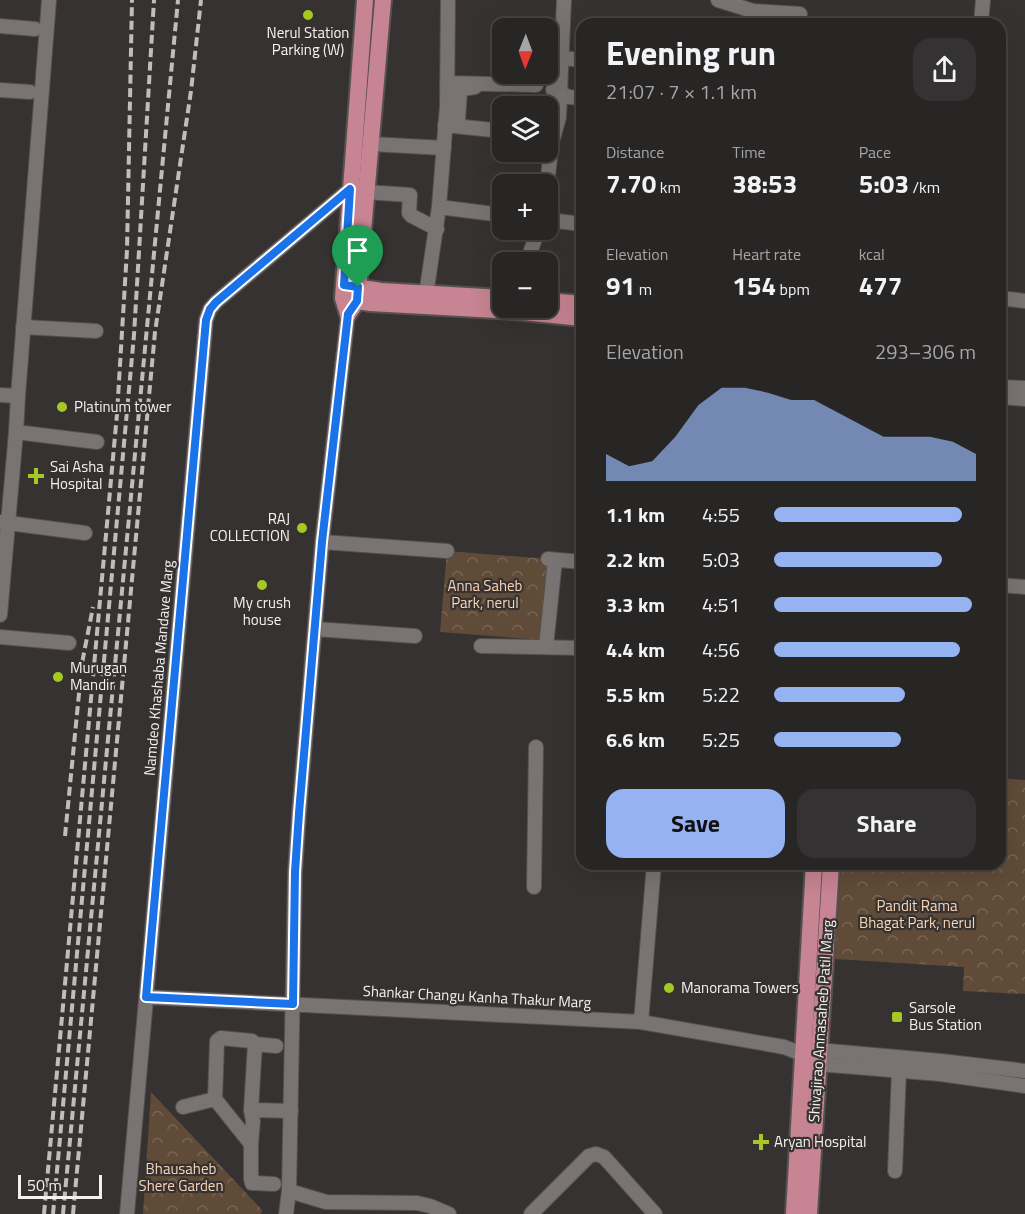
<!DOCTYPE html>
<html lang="en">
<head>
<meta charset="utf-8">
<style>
  :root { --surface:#282625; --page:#343232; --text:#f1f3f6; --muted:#a5a5a7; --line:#444342; --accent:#95b2f1 }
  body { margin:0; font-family:"Titillium Web",sans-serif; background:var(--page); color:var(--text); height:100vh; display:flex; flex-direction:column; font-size:22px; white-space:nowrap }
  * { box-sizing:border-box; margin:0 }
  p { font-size:20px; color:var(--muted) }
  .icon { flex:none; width:33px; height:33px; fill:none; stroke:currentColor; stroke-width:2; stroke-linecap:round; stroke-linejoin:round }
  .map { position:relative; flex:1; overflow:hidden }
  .panel { position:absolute; left:576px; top:18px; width:430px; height:852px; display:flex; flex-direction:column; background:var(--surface); border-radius:18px; box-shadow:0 6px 24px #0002,0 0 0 2px var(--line) }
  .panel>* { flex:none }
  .needle { width:39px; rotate:181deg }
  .buttons { position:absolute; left:492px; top:18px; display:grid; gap:12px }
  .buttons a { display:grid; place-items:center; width:66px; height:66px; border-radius:12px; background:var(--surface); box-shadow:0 6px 24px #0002,0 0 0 2px var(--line); font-size:30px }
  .scale { position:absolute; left:18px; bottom:15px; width:84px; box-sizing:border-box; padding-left:6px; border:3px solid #f4f1f1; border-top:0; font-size:16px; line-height:21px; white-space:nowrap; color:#f4f1f1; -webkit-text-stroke:4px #363231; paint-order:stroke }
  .pin { position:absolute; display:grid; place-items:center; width:51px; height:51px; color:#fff; margin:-62px -26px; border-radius:50% 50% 50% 0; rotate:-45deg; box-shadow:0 0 6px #0007 }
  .pin .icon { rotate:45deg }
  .round { display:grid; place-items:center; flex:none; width:63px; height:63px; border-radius:18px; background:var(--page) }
  .summary { display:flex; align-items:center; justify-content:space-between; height:102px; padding:0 30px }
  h1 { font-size:33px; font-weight:700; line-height:45px }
  .figures { display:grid; grid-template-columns:repeat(3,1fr); gap:9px; height:102px; padding:6px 30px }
  .figures div { display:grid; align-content:center }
  .figures b { font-size:26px; font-weight:700 }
  .figures small { font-size:16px; font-weight:400 }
  .figures p { font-size:16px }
  .chart { height:168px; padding:12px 30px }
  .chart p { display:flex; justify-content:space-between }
  .chart svg { width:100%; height:108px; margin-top:6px; fill:var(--accent); opacity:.7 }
  .action { display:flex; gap:12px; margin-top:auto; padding:12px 30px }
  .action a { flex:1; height:69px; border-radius:18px; background:var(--accent); color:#111; font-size:24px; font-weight:700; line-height:69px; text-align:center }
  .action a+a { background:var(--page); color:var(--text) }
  ul { padding:0 30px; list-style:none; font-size:20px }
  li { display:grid; grid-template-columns:96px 72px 1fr; align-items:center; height:45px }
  li i { height:15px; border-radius:8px; background:var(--accent) }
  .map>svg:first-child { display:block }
  .park { fill:url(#park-crowns) }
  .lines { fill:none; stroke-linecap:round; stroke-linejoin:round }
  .minor-casing { stroke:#555151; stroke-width:16 }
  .major-casing { stroke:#555151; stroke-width:20 }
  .minor { stroke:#797473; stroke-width:14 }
  .major { stroke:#c78492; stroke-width:16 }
  .rail { stroke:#c0bdbc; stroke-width:4; stroke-dasharray:9 4.5; stroke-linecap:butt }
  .route-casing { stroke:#fff; stroke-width:12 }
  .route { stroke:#1a73e8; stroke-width:8 }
  .poi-dot { fill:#a5c823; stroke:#363231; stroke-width:2 }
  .labels { text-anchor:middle; stroke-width:4.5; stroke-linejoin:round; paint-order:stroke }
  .poi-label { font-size:15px; fill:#f4f1f1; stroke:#363231; text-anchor:start }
  .park-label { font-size:15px; fill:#f8d5b5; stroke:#363231 }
  .street-label { font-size:15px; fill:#f4f1f1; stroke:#363231 }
</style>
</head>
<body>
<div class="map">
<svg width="1025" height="1214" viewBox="0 0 1025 1214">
  <defs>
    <pattern id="park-crowns" width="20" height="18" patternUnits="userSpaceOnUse" patternTransform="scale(1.5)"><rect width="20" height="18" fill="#604b38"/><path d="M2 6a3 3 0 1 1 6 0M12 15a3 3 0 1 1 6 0" fill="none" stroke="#776555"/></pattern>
  </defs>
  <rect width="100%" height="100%" fill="#363231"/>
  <g class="park">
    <path d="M447 551 548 559 542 640 440 632Z"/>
    <path d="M1001 778 1025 780V994L963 991 964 967 835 959 841 864H1000Z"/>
    <path d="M151 1092 262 1210 261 1214H143Z"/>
  </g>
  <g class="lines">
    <g class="minor-casing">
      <g id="minor">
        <path d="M718 0 753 11 800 14"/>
        <path d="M981 24 983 0"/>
        <path d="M0 26 35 29"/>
        <path d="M562 58 582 60"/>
        <path d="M447 83 536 85"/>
        <path d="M0 90 30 92"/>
        <path d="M553 90 569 97 582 98"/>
        <path d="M458 120 460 91 462 89 475 87"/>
        <path d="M445 125 502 131"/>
        <path d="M371 144 444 148"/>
        <path d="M547 184 552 142 559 117 564 0"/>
        <path d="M366 192 410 195 409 213 412 216 437 229"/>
        <path d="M439 207 502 215"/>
        <path d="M548 220 582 224"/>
        <path d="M527 262 538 230"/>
        <path d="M426 295 439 207 447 106 448 0"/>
        <path d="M1000 298 1025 301"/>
        <path d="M23 327 96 331"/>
        <path d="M1000 387 1025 388"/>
        <path d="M0 395 18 396"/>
        <path d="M1000 397 1025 399"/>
        <path d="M16 432 97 442"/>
        <path d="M1 522 85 533"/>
        <path d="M322 542 447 551"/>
        <path d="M548 559 582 562"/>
        <path d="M1000 585 1025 587"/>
        <path d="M0 615 16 432 18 396 49 0"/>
        <path d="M315 629 415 636"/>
        <path d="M0 637 69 643"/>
        <path d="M481 646 582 648"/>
        <path d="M546 647 555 560"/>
        <path d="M534 887 536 747"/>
        <path d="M146 997 641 1022 784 1047 802 1054 818 1064 940 1074 1025 1086"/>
        <path d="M641 1022 654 864"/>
        <path d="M255 1044 276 1046"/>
        <path d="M810 1052 818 1050 941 1061 1025 1071"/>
        <path d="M183 1107 215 1099"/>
        <path d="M251 1110 253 1121 251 1144"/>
        <path d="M895 1171 899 1070"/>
        <path d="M274 1184 252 1183 251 1179V1144L215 1099 217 1041 221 1038 252 1041 255 1044 251 1110 291 1111"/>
        <path d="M289 1191 326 1202 417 1203 430 1206 449 1214"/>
        <path d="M127 1214 206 320 210 309 216 302 350 189"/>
        <path d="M286 1214 289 1191 295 872 299 813 322 542 348 314"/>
        <path d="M531 1214 589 1156 596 1154 604 1157 655 1214"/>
      </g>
    </g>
    <g class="major-casing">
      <g id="major">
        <path d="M348 286 381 291 502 298"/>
        <path d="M347 299 370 303 514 311 582 318"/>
        <path d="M548 301 582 304"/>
        <path d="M348 314 357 301 383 0"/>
        <path d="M348 314 343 298 365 0"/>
        <path d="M794 1214 814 864"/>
        <path d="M809 1214 831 864"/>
      </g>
    </g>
    <use href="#minor" class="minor"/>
    <use href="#major" class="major"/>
    <g class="rail">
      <path d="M65 836 82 663 93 607"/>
      <path d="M44 1214 117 414 127 250 132 0"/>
      <path d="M53 1214 134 335 154 0"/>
      <path d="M63 1214 178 0"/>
      <path d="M73 1214 155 332 191 91 201 0"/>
    </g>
  </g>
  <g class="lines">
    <g class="route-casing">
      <path id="route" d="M350 189 344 285 358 287 357 301 348 314 322 542 299 813 295 872 293 1004 146 997 206 320 210 309 216 302Z"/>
    </g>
    <use href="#route" class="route"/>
  </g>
  <g class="poi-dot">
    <circle cx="308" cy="15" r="6"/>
    <circle cx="62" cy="407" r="6"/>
    <path d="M33 467h6v6h6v6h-6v6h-6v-6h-6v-6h6z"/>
    <circle cx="302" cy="528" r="6"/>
    <circle cx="262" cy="585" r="6"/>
    <circle cx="58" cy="677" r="6"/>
    <circle cx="669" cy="988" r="6"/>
    <rect x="891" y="1011" width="12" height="12" rx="3"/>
    <path d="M758 1133h6v6h6v6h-6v6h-6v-6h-6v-6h6z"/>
  </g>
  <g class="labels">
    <g class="poi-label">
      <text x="308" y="38" text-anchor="middle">Nerul Station<tspan x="308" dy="17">Parking (W)</tspan></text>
      <text x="74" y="412">Platinum tower</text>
      <text x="50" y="472">Sai Asha<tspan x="50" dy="17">Hospital</tspan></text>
      <text x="290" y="524" text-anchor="end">RAJ<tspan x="290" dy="17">COLLECTION</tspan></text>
      <text x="262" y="608" text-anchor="middle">My crush<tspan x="262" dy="17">house</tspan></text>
      <text x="70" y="673">Murugan<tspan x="70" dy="17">Mandir</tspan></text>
      <text x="681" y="993">Manorama Towers</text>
      <text x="909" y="1013">Sarsole<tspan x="909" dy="17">Bus Station</tspan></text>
      <text x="774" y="1147">Aryan Hospital</text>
    </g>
    <g class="park-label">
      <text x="485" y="591">Anna Saheb<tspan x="485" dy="17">Park, nerul</tspan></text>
      <text x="917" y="911">Pandit Rama<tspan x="917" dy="17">Bhagat Park, nerul</tspan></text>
      <text x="181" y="1174">Bhausaheb<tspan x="181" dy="17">Shere Garden</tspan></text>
    </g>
    <g class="street-label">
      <text transform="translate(159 668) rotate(-85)" y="5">Namdeo Khashaba Mandave Marg</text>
      <text transform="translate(477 997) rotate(3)" y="5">Shankar Changu Kanha Thakur Marg</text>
      <text transform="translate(821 1021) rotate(-86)" y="5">Shivajirao Annasaheb Patil Marg</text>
    </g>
  </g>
</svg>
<div class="buttons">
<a><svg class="needle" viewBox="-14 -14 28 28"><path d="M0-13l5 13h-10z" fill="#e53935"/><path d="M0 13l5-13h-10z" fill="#a5a5a7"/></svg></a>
<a><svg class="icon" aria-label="layers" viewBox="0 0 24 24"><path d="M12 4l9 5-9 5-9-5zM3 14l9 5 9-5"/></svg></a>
<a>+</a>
<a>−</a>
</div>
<div class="scale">50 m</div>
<div class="pin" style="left:358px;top:287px;background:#1e9e55"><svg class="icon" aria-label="arrive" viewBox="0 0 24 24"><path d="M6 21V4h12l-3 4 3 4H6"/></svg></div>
<section class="panel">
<div class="summary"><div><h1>Evening run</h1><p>21:07 · 7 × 1.1 km</p></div><a class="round"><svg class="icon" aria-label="share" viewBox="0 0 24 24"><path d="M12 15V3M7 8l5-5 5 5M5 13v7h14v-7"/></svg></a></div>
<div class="figures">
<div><p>Distance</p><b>7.70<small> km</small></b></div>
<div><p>Time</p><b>38:53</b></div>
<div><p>Pace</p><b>5:03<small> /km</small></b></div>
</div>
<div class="figures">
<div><p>Elevation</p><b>91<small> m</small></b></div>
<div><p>Heart rate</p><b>154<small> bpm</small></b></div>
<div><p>kcal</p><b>477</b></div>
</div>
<div class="chart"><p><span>Elevation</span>293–306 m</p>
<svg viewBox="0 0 160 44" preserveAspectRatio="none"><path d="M0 44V33L10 38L20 36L30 26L40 13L50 6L60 6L70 8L80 11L90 11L100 16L110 21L120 26L130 26L140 26L150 28L160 33V44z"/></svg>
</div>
<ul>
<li><b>1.1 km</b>4:55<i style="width:93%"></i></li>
<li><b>2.2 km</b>5:03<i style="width:83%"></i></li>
<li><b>3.3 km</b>4:51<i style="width:98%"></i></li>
<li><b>4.4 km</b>4:56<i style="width:92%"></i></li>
<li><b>5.5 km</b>5:22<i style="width:65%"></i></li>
<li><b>6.6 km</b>5:25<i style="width:63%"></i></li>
</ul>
<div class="action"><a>Save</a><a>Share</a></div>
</section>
</div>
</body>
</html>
